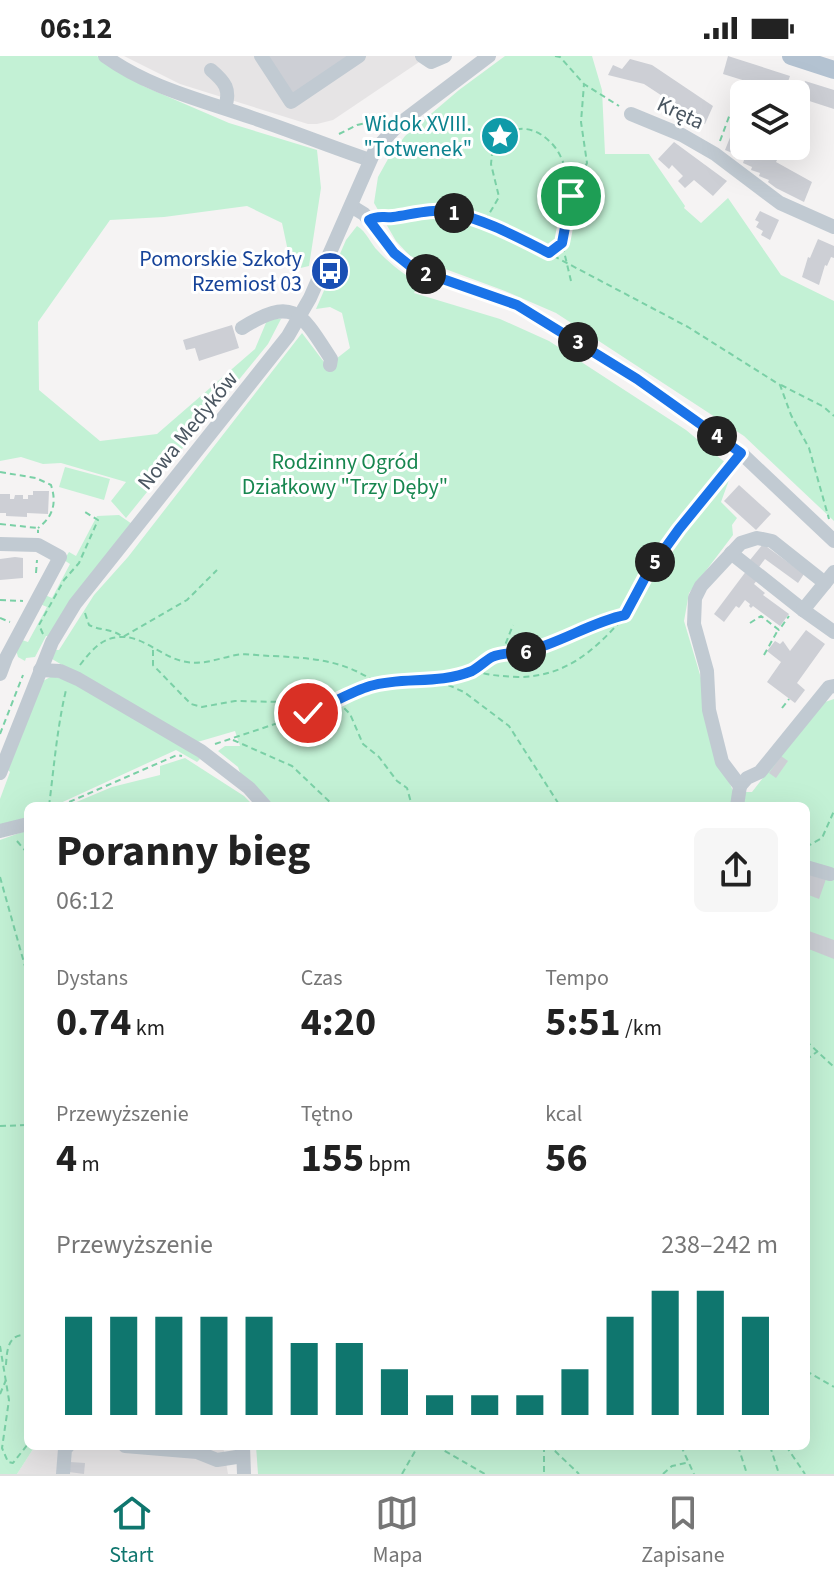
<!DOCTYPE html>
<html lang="pl">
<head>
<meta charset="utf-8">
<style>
  :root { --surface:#fff; --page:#f6f6f6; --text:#222; --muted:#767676; --line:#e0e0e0; --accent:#0f766e }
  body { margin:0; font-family:"Source Sans 3",sans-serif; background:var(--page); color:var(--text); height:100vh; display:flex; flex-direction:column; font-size:30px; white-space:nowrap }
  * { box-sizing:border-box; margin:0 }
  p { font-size:26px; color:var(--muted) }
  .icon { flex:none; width:44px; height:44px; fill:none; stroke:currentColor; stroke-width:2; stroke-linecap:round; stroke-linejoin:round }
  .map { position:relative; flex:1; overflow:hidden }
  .panel { position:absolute; left:24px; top:746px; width:786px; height:648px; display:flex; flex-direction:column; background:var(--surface); border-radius:12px; box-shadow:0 8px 32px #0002 }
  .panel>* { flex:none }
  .fabs { position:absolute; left:730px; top:24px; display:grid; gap:16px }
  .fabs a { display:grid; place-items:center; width:80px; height:80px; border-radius:12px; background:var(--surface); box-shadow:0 8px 32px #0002; font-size:40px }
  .pin { position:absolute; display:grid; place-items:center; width:68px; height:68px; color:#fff; margin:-34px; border:4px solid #fff; border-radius:50%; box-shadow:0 2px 8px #0007 }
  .km { position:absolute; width:40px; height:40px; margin:-20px; border-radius:50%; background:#222; color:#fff; font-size:22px; line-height:40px; text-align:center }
  .round { display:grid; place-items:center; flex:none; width:84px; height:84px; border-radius:12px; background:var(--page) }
  .summary { display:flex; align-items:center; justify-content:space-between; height:136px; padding:0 32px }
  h1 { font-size:44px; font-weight:700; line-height:60px }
  .figures { display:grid; grid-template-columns:repeat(3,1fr); gap:12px; height:136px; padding:8px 32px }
  .figures div { display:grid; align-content:center }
  .figures b { font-size:40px; font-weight:700 }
  .figures small { font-size:22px; font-weight:400 }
  .figures p { font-size:22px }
  .chart { height:224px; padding:16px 32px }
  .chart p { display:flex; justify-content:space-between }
  .chart svg { width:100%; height:144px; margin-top:8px; stroke:var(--accent); stroke-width:6 }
  .status { display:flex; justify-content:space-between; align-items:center; height:56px; padding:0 40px; background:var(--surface); direction:ltr }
  .status svg { height:22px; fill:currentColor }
  .tab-bar { display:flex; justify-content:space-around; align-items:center; height:112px; border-top:2px solid var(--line); background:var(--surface); font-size:22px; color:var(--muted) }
  .tab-bar a { display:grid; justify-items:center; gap:4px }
  .tab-bar .active { color:var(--accent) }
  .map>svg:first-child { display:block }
  .education { fill:#e6e4e5 }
  .green { fill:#c3f1d5 }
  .building { fill:#cdcfd5 }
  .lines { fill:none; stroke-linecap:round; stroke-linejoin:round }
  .path { stroke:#7ad0a6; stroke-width:2; stroke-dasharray:6 4; stroke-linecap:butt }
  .minor { stroke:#c1cad2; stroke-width:14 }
  .major { stroke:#b3c2d1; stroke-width:18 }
  .route-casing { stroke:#fff; stroke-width:16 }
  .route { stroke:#1a73e8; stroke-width:10 }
  .labels { text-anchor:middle; stroke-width:6; stroke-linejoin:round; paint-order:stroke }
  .street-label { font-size:22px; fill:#4a5661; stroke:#fff }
  .culture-label { font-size:22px; fill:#0d838f; stroke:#fff; text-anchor:end }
  .transit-label { font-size:22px; fill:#164399; stroke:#fff; text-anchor:end }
  .park-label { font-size:22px; fill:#17864f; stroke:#fff }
</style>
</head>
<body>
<div class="status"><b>06:12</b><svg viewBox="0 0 49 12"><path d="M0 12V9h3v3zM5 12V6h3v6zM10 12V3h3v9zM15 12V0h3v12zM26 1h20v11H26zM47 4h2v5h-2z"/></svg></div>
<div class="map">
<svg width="834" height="1418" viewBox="0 0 834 1418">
  <rect width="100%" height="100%" fill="#f5f3f3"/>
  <g class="education">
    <path d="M124 0H428L333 64 317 68H308L180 28Z"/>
    <path d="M35 1390H223L228 1418H17Z"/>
  </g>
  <g class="green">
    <path d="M0 0H97L143 30 229 67 317 94 321 132 309 210 292 214 282 167 247 150 164 161 110 164 38 266 39 334 100 385 157 378 255 293 268 262 281 263 268 288 228 337 221 335 207 349 211 357 126 462 111 445 126 426 61 407 43 408 21 401 0 405Z"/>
    <path d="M505 0H592L602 34 605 98H649L685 150 684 152 701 167 728 142 781 219 834 245V465L744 380 556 257 505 235 410 200 396 185 374 147 378 121 388 103 405 80 459 34Z"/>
    <path d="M357 170C367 176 370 187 378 195 390 208 404 218 419 228L414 237 500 263 549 285 686 374 733 413 721 446 737 462 732 469 733 479 689 537 684 565 701 622 706 669 733 735V750H270L241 719 238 711 218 695 225 690H240L235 675 194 687 52 603 56 594H59L94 539 128 501 302 277 327 310 350 292 342 257 330 251 316 253 346 184Z"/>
    <path d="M65 411 110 423 104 444 59 431Z"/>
    <path d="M119 459 132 468 48 580H46L35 601 26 602 25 605 18 601 16 594 22 584 28 586 47 551 40 548 45 539 52 542 70 508 64 504 69 496 76 500 97 460Z"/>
    <path d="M52 620 75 627 185 690 200 703 197 706 176 694 54 750H28V764L0 770V743L10 716 8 714 43 625Z"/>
    <path d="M834 643V1418H258L256 1390H806V750H741L743 736H752L813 657 825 646Z"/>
    <path d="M185 702 244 740 254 750H67L112 731 160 719V710Z"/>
    <path d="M28 774V1390H35L17 1418H0V784Z"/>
  </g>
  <g class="building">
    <path d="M267 0H351L293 40Z"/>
    <path d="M728 0 790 20 784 37 723 18Z"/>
    <path d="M630 3 652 9 713 50 705 68 644 28 608 19 613 9 622 13Z"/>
    <path d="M805 25 834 34V53L800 42Z"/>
    <path d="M733 74 743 78 744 90 760 91 759 94 768 97 767 100 777 104 776 106 812 126 804 146 776 132 768 126 769 124 759 120 760 117 751 114 752 111 743 107 744 104 734 101 735 98 725 94Z"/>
    <path d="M674 86 727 125 713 140 694 124 685 132 678 125 683 120 672 109 669 113 658 103Z"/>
    <path d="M760 155 779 164 770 184 761 179 763 175 756 171 759 166 755 164Z"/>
    <path d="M818 183 834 190V202L831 201 827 210 825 209 819 229 802 221 808 201 810 202Z"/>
    <path d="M232 269 239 292 199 305 195 292 186 294 183 284Z"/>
    <path d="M739 429 771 458 756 474 724 445Z"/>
    <path d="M33 435H49L48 458 27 457V461L6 460V457H0V438H10V443H14L15 439H23V443H28V439H33Z"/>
    <path d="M763 488 804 518 798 527 765 503 759 511 750 504Z"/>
    <path d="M15 501 23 502V522L0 524V503Z"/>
    <path d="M747 514 758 523 754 528 765 537 763 539 789 558 780 570 753 550 751 552 749 550 750 548 745 544 739 552 736 550 724 566 714 558Z"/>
    <path d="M806 574 825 588 797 627 805 634 795 647 767 626 781 606 767 595 775 585 780 588 783 585 790 595Z"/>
    <path d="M781 700 788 705 776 722 769 717Z"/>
    <path d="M806 816 826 823 819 843 806 838Z"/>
    <path d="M806 874 834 884V903L806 892Z"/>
    <path d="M70 1406 85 1407 84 1418 69 1416Z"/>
  </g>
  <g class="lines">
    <g class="path">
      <path d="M555 0 560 1 584 28 619 50"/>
      <path d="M339 78 357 69 385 63"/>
      <path d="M720 85 730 58"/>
      <path d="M383 160 448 155 512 178 688 271 780 329 791 359 809 392 829 463"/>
      <path d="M485 165 499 141 491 108 493 88C512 67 535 68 554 90 564 102 566 119 575 131"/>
      <path d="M551 196 561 188"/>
      <path d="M571 225 562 187 571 140 587 107 581 66 584 28"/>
      <path d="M781 329 824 351 834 360"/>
      <path d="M0 416 36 422 51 429C57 447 53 461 38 472"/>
      <path d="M0 468 38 472V477"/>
      <path d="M36 517 37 504"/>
      <path d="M0 544 23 545"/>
      <path d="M85 557 89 569C101 575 111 572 123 581L187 544 217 514"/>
      <path d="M0 562 10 566"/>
      <path d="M750 567 761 560 779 574 789 560"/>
      <path d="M43 578 39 569 64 524 79 507 98 464 85 456"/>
      <path d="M153 594V609L184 641 191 648 202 651 235 645 283 646 323 638 331 639 350 658 363 688 379 701 397 725 407 732 412 750"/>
      <path d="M502 597 513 569"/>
      <path d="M764 599 778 574"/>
      <path d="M80 609C91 595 101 582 119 581 144 579 163 603 187 606 204 609 220 602 236 599 248 597 261 600 273 600 312 602 345 604 378 628"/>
      <path d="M474 614C488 620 502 620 518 621 566 621 595 594 625 560"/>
      <path d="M439 625 464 636 509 670 560 750"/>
      <path d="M782 652 789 643"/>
      <path d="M0 678 23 619"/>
      <path d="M233 684 292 710 334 750"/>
      <path d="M215 688 308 657 369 630 409 625H438L474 614 494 600 527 595 587 574 604 563 625 559 648 516 679 473 733 407"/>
      <path d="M49 750C54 711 57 672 66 634"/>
      <path d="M60 750 177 699 182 700"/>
      <path d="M17 785 28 798"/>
      <path d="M806 791 822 782 834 755"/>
      <path d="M0 821 28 921"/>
      <path d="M806 985 834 1011"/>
      <path d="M806 1004 818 995"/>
      <path d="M0 1070 28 1069"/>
      <path d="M0 1290 9 1344 2 1392 8 1406 13 1407 28 1388"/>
      <path d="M6 1309C7 1293 8 1277 28 1279"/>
      <path d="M806 1315 834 1331"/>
      <path d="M0 1338 6 1324"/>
      <path d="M28 1371V1372"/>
      <path d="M436 1390 485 1418"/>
      <path d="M544 1390V1418"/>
      <path d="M546 1390 555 1395 579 1418"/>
      <path d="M681 1390 694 1418"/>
      <path d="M738 1390 747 1418"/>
      <path d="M770 1390 779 1418"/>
      <path d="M786 1390 805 1418"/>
      <path d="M402 1418 418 1390"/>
      <path d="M663 1418 672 1410 686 1407"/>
    </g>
    <g class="minor">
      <path d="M105 0C149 32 202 44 253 62 292 75 331 91 370 104"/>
      <path d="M261 0 291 46 359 0"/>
      <path d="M422 0 431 6 445 0"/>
      <path d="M211 14C225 26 231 33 225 52"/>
      <path d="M631 58 682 79 715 98 780 147 834 171"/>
      <path d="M351 150 364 158 394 197 414 213 517 249 637 323 741 397 834 485"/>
      <path d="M242 272C294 239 302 258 331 303L330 309"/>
      <path d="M0 488 38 489 60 501 6 602 0 618"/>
      <path d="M731 497 803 554"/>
      <path d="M825 527 803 554 834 576"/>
      <path d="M40 614 60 615 78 623 201 695 249 732 265 750"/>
      <path d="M0 717 52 586 75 548 288 280 310 242 375 94 399 68 489 0"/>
      <path d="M740 730 747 722 760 716 829 631 834 630"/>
      <path d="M737 750 740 730 722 706 709 654 707 615 694 568 695 542 701 530 741 487 757 482 772 485 825 527 834 516"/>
      <path d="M0 775 28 768"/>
      <path d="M806 811 830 818"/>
      <path d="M125 1390 197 1396 217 1404 243 1400"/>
      <path d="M243 1390 244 1418"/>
      <path d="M63 1418 65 1393 68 1390"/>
    </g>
    <path class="major" d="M791 0 834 14"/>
  </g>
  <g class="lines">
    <g class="route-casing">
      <path id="route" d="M308 657C328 650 350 636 370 630 404 620 437 629 472 615 479 611 485 605 492 601 503 596 517 598 528 595 562 586 592 566 625 559L648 516 679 473 741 397 637 323 517 249 414 213 394 197 369 164C378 159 383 162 393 161 410 159 432 152 449 156 484 163 517 181 549 197L562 187 571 140"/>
    </g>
    <use href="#route" class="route"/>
  </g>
  <defs>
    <g id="sight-disc" transform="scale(2)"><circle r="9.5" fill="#0f9aa8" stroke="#fff"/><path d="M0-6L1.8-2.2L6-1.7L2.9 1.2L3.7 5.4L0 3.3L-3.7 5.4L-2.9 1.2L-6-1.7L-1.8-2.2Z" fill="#fff"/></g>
    <g id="bus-disc" transform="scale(2)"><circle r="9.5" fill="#1a4fb4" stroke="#fff"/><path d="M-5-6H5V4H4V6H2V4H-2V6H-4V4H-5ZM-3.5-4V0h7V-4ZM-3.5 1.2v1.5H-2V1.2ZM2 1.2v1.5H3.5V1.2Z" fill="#fff"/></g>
  </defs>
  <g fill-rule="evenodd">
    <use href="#sight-disc" x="500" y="80"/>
    <use href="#bus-disc" x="330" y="215"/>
  </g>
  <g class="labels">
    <g class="street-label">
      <text transform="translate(681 56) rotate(25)" y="8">Kręta</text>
      <text transform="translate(187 374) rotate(-51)" y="8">Nowa Medyków</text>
    </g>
    <g class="culture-label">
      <text x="472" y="75">Widok XVIII.<tspan x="472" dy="25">"Totwenek"</tspan></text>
    </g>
    <g class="transit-label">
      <text x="302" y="210">Pomorskie Szkoły<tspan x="302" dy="25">Rzemiosł 03</tspan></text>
    </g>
    <g class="park-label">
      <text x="345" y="413">Rodzinny Ogród<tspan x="345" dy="25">Działkowy "Trzy Dęby"</tspan></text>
    </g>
  </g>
</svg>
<div class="fabs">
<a><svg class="icon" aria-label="layers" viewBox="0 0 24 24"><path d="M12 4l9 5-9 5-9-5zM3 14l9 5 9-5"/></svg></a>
</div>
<div class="pin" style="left:571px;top:140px;background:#1e9e55"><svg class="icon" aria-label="arrive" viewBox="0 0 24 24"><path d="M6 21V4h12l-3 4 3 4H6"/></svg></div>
<div class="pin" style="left:308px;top:657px;background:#d93025"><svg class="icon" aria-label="check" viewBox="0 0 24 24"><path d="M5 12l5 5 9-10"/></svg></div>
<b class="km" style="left:454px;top:157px">1</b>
<b class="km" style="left:426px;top:218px">2</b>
<b class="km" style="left:578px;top:286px">3</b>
<b class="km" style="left:717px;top:380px">4</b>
<b class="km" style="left:655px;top:506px">5</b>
<b class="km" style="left:526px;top:596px">6</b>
<section class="panel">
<div class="summary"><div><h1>Poranny bieg</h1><p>06:12</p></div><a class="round"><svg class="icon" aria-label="share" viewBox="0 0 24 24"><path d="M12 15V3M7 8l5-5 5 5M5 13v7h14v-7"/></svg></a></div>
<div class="figures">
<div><p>Dystans</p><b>0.74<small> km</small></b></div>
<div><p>Czas</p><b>4:20</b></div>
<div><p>Tempo</p><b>5:51<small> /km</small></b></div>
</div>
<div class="figures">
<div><p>Przewyższenie</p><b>4<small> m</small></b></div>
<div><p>Tętno</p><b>155<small> bpm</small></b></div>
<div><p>kcal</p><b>56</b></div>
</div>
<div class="chart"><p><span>Przewyższenie</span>238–242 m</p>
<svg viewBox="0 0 160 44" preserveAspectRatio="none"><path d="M5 44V14M15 44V14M25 44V14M35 44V14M45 44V14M55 44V22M65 44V22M75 44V30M85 44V38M95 44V38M105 44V38M115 44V30M125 44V14M135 44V6M145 44V6M155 44V14"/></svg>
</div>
</section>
</div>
<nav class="tab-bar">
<a class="active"><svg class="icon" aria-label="home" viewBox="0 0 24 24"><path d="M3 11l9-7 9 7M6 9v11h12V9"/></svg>Start</a>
<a><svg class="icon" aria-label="map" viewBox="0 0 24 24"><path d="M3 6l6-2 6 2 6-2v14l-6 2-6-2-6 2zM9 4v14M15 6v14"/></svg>Mapa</a>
<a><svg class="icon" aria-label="saved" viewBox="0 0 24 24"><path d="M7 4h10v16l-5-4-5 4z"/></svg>Zapisane</a>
</nav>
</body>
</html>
